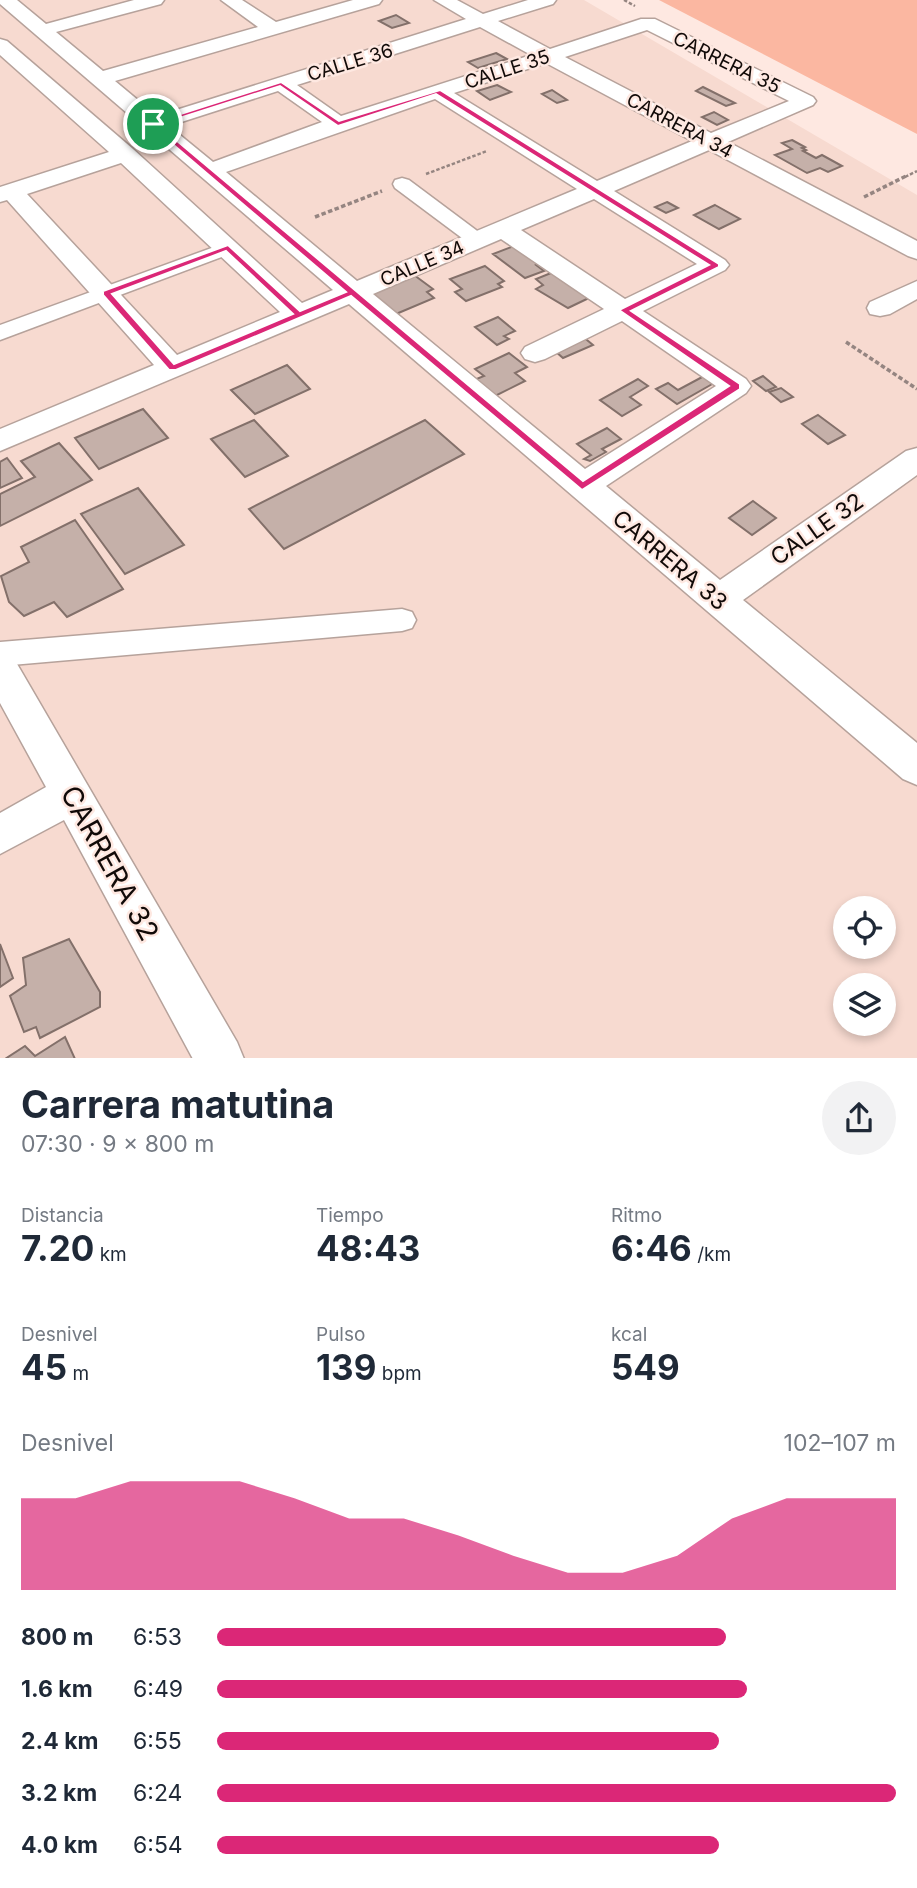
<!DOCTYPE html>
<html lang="es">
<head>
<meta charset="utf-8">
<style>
  :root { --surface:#fff; --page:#f2f2f3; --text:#1f2937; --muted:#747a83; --accent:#db2777 }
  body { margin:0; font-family:Inter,sans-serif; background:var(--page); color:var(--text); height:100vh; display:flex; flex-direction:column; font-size:26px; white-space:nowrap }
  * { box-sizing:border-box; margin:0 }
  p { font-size:23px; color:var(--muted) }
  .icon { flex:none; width:38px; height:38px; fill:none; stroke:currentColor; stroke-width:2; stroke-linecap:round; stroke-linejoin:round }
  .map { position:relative; height:1058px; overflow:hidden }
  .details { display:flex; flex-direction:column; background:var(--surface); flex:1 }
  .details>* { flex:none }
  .buttons { position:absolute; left:833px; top:896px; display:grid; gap:14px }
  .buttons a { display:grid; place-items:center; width:63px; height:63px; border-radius:50%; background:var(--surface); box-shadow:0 4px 10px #0003; font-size:35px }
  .pin { position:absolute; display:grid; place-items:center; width:60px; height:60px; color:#fff; margin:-30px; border:4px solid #fff; border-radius:50%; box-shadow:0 2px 7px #0007 }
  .round { display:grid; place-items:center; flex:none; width:74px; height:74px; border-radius:37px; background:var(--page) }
  .overview { display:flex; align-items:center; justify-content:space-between; height:119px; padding:0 21px }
  h1 { font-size:38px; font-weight:700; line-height:52px }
  .stats { display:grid; grid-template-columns:repeat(3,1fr); gap:10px; height:119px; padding:7px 21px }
  .stats div { display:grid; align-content:center }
  .stats b { font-size:35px; font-weight:700 }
  .stats small { font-size:19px; font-weight:400 }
  .stats p { font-size:19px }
  .chart { height:196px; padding:14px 21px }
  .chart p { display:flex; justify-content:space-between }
  .chart svg { width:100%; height:126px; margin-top:7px; fill:var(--accent); opacity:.7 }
  ul { padding:0 21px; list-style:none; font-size:23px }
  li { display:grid; grid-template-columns:112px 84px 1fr; align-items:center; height:52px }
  li i { height:18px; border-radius:9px; background:var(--accent) }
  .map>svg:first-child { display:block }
  .built { fill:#f7dad0; fill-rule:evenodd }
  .green { fill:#fbb7a1 }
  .building { fill:#c5b0a9; stroke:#83706a; stroke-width:2 }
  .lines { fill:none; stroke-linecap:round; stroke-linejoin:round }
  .pedestrian-casing { stroke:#b6a29b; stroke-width:3 }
  .minor-casing { stroke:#b6a29b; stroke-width:3 }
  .path-far1 { stroke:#958581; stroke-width:2.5; stroke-dasharray:3.5 2; stroke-linecap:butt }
  .path { stroke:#958581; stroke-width:3.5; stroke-dasharray:4.5 2.5; stroke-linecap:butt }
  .pedestrian { fill:#fff; fill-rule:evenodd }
  .minor { fill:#fff; fill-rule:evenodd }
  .route { fill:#db2777; stroke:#fff; stroke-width:2; fill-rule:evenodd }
  .labels { text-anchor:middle; stroke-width:5; stroke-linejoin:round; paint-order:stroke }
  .far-street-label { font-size:19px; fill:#110a08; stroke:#fee8e1 }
  .street-label { font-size:23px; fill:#110a08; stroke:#fee8e1 }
  .near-street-label { font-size:28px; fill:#110a08; stroke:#fee8e1 }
</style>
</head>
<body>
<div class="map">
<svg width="917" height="1059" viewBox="0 0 917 1059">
  <rect width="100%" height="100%" fill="#fee8e1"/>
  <path class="built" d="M0 0H584L917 195V1058L0 1059ZM845 908H884V947H845ZM845 985H884V1024H845Z"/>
  <path class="green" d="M659 0H917V134Z"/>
  <g class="building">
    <path d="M396 15 409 23 392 28 379 21Z"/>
    <path d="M496 53 507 59 478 68 468 62Z"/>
    <path d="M497 85 511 92 490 100 477 91Z"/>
    <path d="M703 87 735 103 726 106 696 91Z"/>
    <path d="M552 90 567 100 557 103 542 94Z"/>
    <path d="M714 112 728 120 717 125 702 117Z"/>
    <path d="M792 140 805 147 802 148 806 150 803 151 816 158 822 155 842 166 828 172 820 168 807 173 775 155 792 149 782 143Z"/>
    <path d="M667 202 678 208 666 213 655 207Z"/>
    <path d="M715 205 740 219 719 229 694 215Z"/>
    <path d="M514 246 542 262 536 265 544 271 525 278 493 254Z"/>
    <path d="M485 266 504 281 498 284 502 287 466 301 455 292 462 289 450 279Z"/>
    <path d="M556 271 593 296 568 308 536 289 543 285 536 279Z"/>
    <path d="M414 275 433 289 427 292 434 298 396 314 371 293Z"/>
    <path d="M498 317 515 331 504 336 509 339 497 345 475 327Z"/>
    <path d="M576 331 593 345 563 358 546 343Z"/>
    <path d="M509 353 527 367 515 373 525 381 493 397 474 380 484 376 475 369Z"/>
    <path d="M287 365 310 389 255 414 231 390Z"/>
    <path d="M704 376 714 383 677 404 656 389 668 383 678 390Z"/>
    <path d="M763 376 776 387 766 391 753 381Z"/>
    <path d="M638 379 648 386 630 397 641 405 622 416 600 400Z"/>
    <path d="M781 388 793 397 781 402 769 392Z"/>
    <path d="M143 409 168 438 99 469 75 438Z"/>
    <path d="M818 415 845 435 828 444 802 424Z"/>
    <path d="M254 420 288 456 245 477 211 439Z"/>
    <path d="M425 420 464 454 284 549 249 509Z"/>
    <path d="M607 428 621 439 602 449 606 452 590 461 584 459 591 455 577 444Z"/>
    <path d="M59 443 92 480 0 526V494L35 477 21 461Z"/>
    <path d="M7 458 22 478 0 488V462Z"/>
    <path d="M138 488 184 545 125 574 81 514Z"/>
    <path d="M753 501 776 518 752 535 729 518Z"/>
    <path d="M75 520 123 589 67 617 54 602 24 616 9 602 1 576 29 562 21 547Z"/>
    <path d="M69 939 100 992V1007L40 1038 36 1027 24 1032 10 996 26 985 23 958Z"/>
    <path d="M0 944 13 978 0 987Z"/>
    <path d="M65 1037 75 1059H5L25 1046 35 1056Z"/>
  </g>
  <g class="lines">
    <g class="pedestrian-casing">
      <g id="pedestrian">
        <path d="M402 178 409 180 484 236 487 240 484 244H470L395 188 393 184 395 180Z"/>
        <path d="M228 242 235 244 238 248 235 252 0 340V325Z"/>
        <path d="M402 609 412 612 416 620 412 628 402 631 0 666V642Z"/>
      </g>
    </g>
    <g class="minor-casing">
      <g id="minor">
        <path d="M0 0H17L46 24 134 0H164L161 4 56 32 103 71 258 27 221 0H242L276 22 353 0H382L379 4 115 81 157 116 466 19 434 0H457L483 14 528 0H556L553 4 498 21 550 49 641 19H655L813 97 816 101 813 105 728 142 917 241V259L908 256 709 150 614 191 725 260 729 265 725 270 643 311 746 379 751 386 746 393 606 486 720 580 906 451 917 448V475L743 600 917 743V785L903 779 349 304 0 451V429L154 365 7 200 0 202V187L109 152 0 55V39L7 41 133 149 302 303 333 290 0 4ZM480 27 531 55 341 116 297 85ZM647 30 789 101 711 133 565 57ZM546 63 692 141 597 181 454 93ZM278 91 322 122 213 162 169 126ZM435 99 577 189 357 281 226 172ZM121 163 280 312 177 355 27 194ZM594 199 697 264 625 299 521 230ZM501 239 604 309 525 347 521 353 525 359 535 362 545 359 622 321 716 386 585 469 373 294Z"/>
        <path d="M917 281V299L890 314 880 316 870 314 867 308 870 302Z"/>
        <path d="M0 653 13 657 237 1042 244 1059H193L64 820 0 854V813L46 787 0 703Z"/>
      </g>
    </g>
    <g class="path-far1">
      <path d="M624 0 635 6"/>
      <path d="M426 174 487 151"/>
      <path d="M905 177 917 171"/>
    </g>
    <g class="path">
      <path d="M864 197 908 175"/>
      <path d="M315 217 382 191"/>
      <path d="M846 342 917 389"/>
    </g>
    <use href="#pedestrian" class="pedestrian"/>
    <use href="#minor" class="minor"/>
  </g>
  <path class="route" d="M281 82 339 121 440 90 719 264V267L631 311 740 384V389L582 490 351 296 176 370H169L103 295V291L228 245 300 311 346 292 149 124ZM280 86 338 126 436 94 709 265 619 310 729 386 583 481 158 125ZM226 251 293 314 174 364 112 294Z"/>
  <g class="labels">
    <g class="far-street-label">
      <text transform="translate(350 62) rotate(-17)" y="7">CALLE 36</text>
      <text transform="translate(727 62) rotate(26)" y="7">CARRERA 35</text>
      <text transform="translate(507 69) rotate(-18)" y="7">CALLE 35</text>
      <text transform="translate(680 125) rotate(28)" y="7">CARRERA 34</text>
      <text transform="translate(422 263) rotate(-23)" y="7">CALLE 34</text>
    </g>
    <g class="street-label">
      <text transform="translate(817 529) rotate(-35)" y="8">CALLE 32</text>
      <text transform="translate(670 560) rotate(40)" y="8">CARRERA 33</text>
    </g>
    <g class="near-street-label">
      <text transform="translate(110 863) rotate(61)" y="10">CARRERA 32</text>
    </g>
  </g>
</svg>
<div class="buttons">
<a><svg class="icon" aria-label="locate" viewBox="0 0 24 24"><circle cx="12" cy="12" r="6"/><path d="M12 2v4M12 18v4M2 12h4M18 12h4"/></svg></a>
<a><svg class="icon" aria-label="layers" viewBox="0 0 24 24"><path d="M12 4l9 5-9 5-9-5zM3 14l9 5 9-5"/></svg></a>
</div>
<div class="pin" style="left:153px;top:124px;background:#1e9e55"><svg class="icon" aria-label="arrive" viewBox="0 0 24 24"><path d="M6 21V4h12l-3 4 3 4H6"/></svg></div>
</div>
<section class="details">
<div class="overview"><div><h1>Carrera matutina</h1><p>07:30 · 9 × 800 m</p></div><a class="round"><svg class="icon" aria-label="share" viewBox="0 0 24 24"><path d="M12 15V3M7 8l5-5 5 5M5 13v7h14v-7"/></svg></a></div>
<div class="stats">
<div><p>Distancia</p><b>7.20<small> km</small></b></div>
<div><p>Tiempo</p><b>48:43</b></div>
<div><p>Ritmo</p><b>6:46<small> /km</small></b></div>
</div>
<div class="stats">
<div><p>Desnivel</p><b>45<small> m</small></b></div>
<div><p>Pulso</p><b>139<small> bpm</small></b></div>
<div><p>kcal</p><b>549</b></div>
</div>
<div class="chart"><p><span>Desnivel</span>102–107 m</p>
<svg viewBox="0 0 160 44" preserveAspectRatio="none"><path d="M0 44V12L10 12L20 6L30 6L40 6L50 12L60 19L70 19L80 25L90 32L100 38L110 38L120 32L130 19L140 12L150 12L160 12V44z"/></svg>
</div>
<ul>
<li><b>800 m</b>6:53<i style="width:75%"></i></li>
<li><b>1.6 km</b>6:49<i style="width:78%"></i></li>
<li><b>2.4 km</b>6:55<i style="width:74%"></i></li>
<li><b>3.2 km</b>6:24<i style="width:100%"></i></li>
<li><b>4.0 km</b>6:54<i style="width:74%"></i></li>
</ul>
</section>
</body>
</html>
